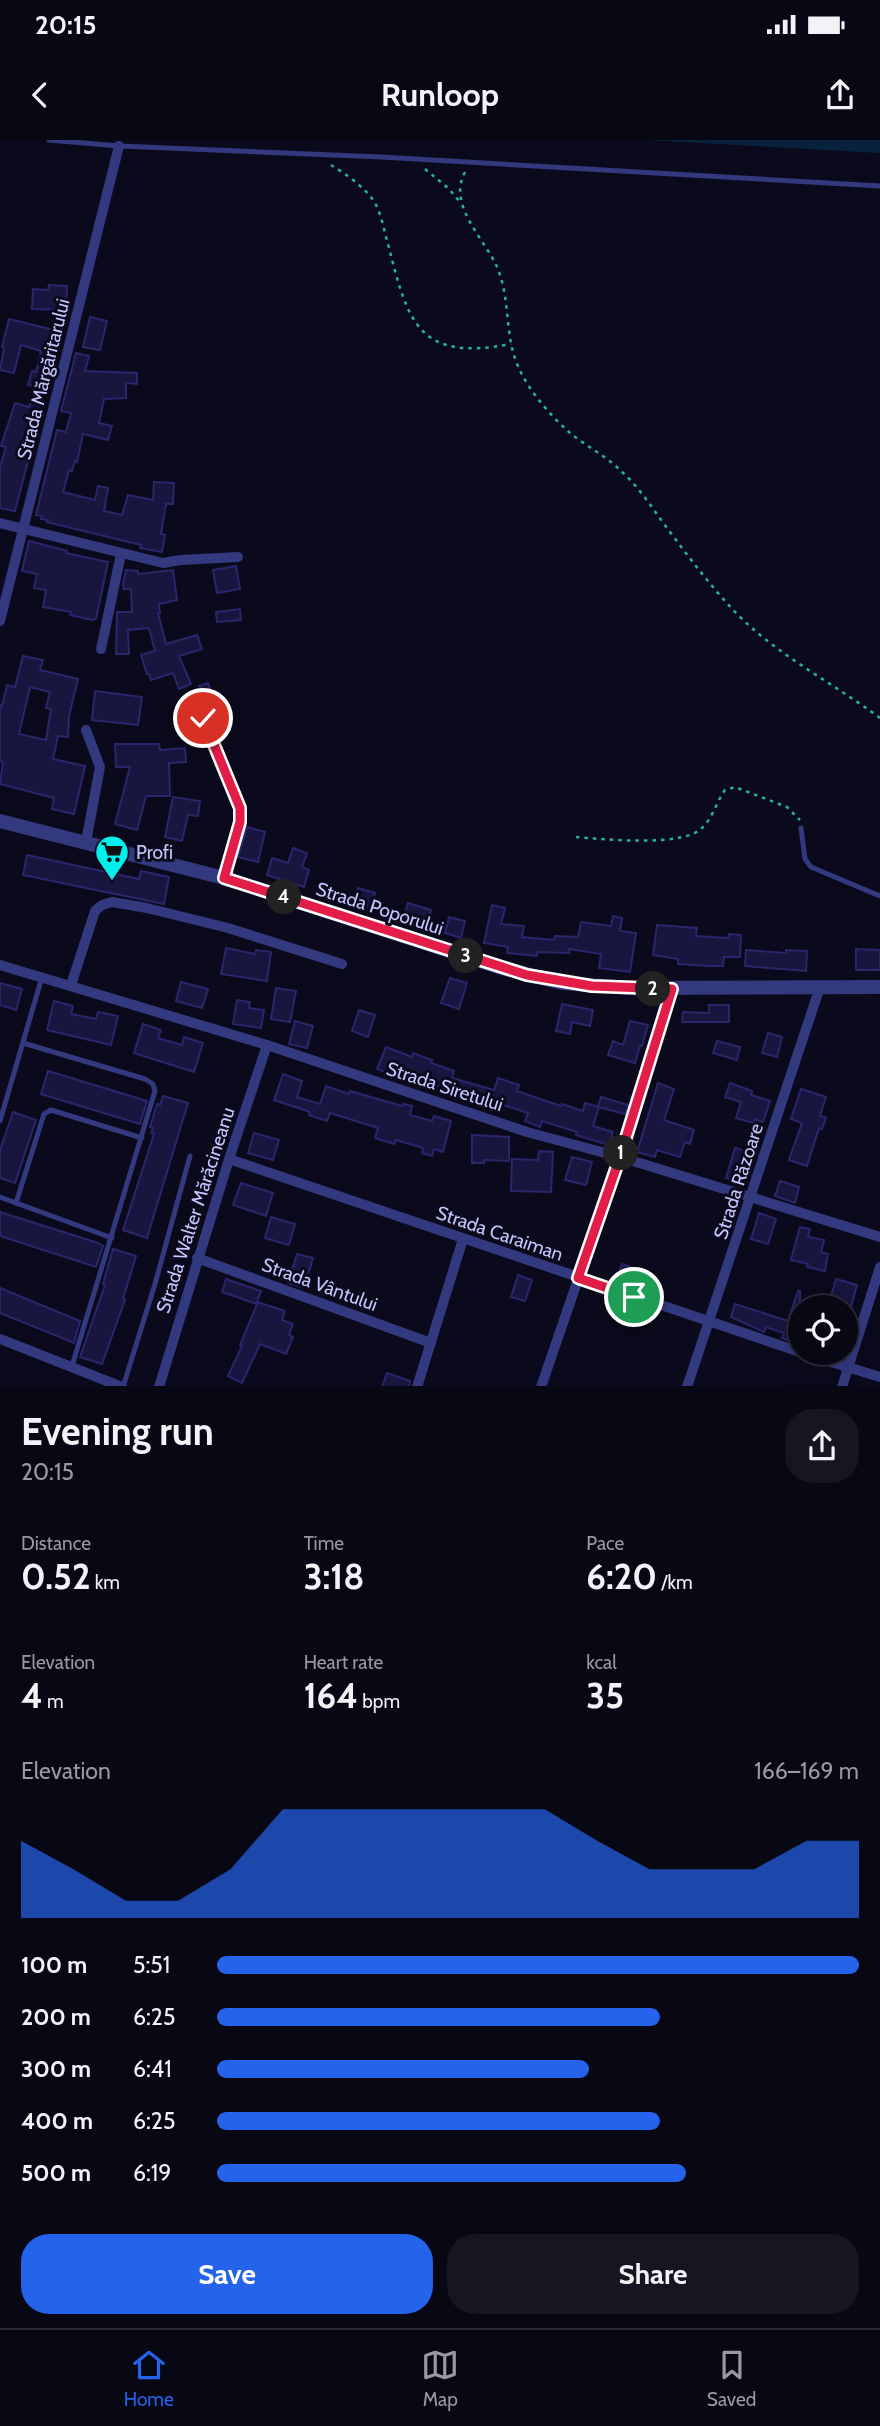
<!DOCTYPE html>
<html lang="en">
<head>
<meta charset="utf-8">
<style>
  :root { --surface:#080815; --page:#161622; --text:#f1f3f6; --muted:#989aa0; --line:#292934; --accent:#2563eb }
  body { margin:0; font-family:Cabin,sans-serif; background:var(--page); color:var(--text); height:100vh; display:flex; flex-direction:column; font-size:26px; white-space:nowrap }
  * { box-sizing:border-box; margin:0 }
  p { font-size:23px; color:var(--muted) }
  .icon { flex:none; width:38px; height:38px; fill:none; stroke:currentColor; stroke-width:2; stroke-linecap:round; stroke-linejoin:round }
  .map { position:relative; height:1246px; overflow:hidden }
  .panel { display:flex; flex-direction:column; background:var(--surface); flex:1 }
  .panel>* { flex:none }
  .tools { position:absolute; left:788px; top:1155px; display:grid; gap:14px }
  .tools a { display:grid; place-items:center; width:70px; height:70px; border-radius:50%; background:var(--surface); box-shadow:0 7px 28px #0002,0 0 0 2px var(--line); font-size:35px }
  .pin { position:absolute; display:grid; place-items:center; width:60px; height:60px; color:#fff; margin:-30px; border:4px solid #fff; border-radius:50%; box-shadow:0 2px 7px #0007 }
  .km { position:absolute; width:35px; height:35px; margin:-18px; border-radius:50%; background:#222; color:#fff; font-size:19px; line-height:35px; text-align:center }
  .round { display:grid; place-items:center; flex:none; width:74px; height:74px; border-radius:28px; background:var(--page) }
  .summary { display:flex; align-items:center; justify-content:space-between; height:119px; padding:0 21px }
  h1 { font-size:38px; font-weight:700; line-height:52px }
  .stats { display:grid; grid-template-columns:repeat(3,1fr); gap:10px; height:119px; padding:7px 21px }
  .stats div { display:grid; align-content:center }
  .stats b { font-size:35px; font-weight:700 }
  .stats small { font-size:19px; font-weight:400 }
  .stats p { font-size:19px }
  .chart { height:196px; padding:14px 21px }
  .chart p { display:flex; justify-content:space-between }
  .chart svg { width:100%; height:126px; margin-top:7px; fill:var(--accent); opacity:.7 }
  .button { display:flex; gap:14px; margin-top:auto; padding:14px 21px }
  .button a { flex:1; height:80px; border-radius:28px; background:var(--accent); color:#fff; font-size:28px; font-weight:700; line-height:80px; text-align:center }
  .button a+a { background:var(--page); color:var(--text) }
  ul { padding:0 21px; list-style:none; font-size:23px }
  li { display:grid; grid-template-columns:112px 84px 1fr; align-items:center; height:52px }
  li i { height:18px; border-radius:9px; background:var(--accent) }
  .status { display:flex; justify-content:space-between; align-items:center; height:49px; padding:0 35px; background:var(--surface); direction:ltr }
  .status svg { height:19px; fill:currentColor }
  header { display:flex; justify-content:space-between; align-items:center; height:91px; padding:0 21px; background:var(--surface); font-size:32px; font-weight:700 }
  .dock { display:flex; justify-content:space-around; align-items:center; height:98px; border-top:2px solid var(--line); background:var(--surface); font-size:19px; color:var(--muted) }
  .dock a { display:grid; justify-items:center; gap:4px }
  .dock .active { color:var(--accent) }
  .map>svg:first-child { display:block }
  .water { fill:#08223e }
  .building { fill:#18153e; stroke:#2b266c; stroke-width:2; fill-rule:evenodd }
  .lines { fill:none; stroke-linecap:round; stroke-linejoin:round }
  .path { stroke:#26b399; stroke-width:2.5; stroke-dasharray:3.5 5; stroke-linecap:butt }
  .service { stroke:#32397e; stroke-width:5 }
  .minor { stroke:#32397e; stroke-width:10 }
  .tertiary { stroke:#32397e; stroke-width:14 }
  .route-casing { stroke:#fff; stroke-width:14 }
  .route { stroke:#e11d48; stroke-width:9 }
  .labels { text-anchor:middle; stroke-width:6; stroke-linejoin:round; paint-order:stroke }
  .street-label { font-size:19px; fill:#c6c6ff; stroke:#0b0a1c }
  .poi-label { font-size:19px; fill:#c6c6ff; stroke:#0b0a1c; text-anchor:start }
</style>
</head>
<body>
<div class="status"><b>20:15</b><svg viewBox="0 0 49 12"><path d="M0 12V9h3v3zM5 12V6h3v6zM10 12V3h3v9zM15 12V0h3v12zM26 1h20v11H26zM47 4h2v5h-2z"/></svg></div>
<header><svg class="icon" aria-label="back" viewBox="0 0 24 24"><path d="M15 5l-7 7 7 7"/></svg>Runloop<svg class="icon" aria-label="share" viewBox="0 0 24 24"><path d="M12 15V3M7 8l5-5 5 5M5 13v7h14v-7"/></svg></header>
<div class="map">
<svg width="880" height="1247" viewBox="0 0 880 1247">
  <rect width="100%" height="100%" fill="#0b0a1c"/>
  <path class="water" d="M646 0H880V13Z"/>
  <g class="building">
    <path d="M49 145 67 146 66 170 32 169 33 149 48 150Z"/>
    <path d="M90 177 107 181 100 210 83 207Z"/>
    <path d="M9 179 58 191 49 241 44 240 42 248 28 245 32 231 36 232 41 211 21 205 14 233 0 230 4 208 2 207Z"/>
    <path d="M76 213 89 216 85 231 137 233V244L126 243V258L104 259 99 283 112 286 108 300 83 294 77 322 75 321 72 331 69 330 63 352 95 360 98 346 108 348 104 371 122 375 128 355 153 360 154 342 174 343 173 364H166L161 394 165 395 162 412 140 408 141 405 47 382 48 380 41 379 42 376 36 375 57 290 66 292 71 273 61 271Z"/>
    <path d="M31 259 42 262 34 291 28 289 20 318 28 321 15 371 0 368V327L6 307 1 306 15 263 29 267Z"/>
    <path d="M29 401 60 409 67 411 66 413 108 422 96 479 92 480 70 475 71 472 43 467 46 450 34 448 37 434 22 431Z"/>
    <path d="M236 426 240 449 217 453 213 430Z"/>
    <path d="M126 430 138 431V434L173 430 177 460 159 464 160 473H158L166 504 197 495 202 509 179 516 191 544 179 549 173 533 151 540 149 534H147L141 515 155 511 149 488 128 490 129 514H116L117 472H132L131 449H124L123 444Z"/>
    <path d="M240 469 241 480 217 482 216 472Z"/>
    <path d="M23 516 43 520 40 530 78 539 69 576 68 597 58 596 53 619 85 626 74 674 52 669 54 658 0 644 3 622 0 621V565L2 566 7 545 15 547ZM30 547 50 552 46 568 51 569 46 600 19 594Z"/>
    <path d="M208 543 221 576 212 579 204 552 199 546Z"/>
    <path d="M95 551 142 557 138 585 92 580Z"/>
    <path d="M115 604H159L160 610 185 608 186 622 169 623 170 656H146L137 690 115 684 130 627H116Z"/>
    <path d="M173 657 200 661 198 676 188 675 182 701 165 697Z"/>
    <path d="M247 687 265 692 258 722 238 717Z"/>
    <path d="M293 708 307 713 302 727 309 730 304 747 267 735 272 718 288 723Z"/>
    <path d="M27 715 139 739 141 731 169 737 164 764 23 735Z"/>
    <path d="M358 748 375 753 370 768 353 763Z"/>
    <path d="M408 763 431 770 426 788 403 781Z"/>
    <path d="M492 765 505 768 501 784 524 786 522 797 554 800 555 796 578 797 581 782 611 786 613 776 622 778 620 791 636 793 630 832 599 828 601 814 569 809V813L537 812V816L507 813 508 807 484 803Z"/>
    <path d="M449 777 465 781 461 798 445 793Z"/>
    <path d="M657 785 697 788 696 796 728 798 729 794 741 795 740 817H724L723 826H709L678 824V819L653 815Z"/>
    <path d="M226 808 255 814 256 810 271 812 267 841 221 834Z"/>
    <path d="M856 809 880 810V830H856Z"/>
    <path d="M746 810 786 813V810L807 811 806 831 745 826Z"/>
    <path d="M450 838 467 843 459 869 441 863Z"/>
    <path d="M181 842 208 849 202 868 176 861Z"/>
    <path d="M0 843 22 849 16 870 0 865Z"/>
    <path d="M276 848 296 851 290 882 271 879Z"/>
    <path d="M237 860 250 862 249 868 264 870 261 888 233 884Z"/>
    <path d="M54 861 73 866 71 874 96 879 98 872 118 876 111 905 47 890Z"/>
    <path d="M562 864 593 870 590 886 572 882 570 894 556 891Z"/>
    <path d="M709 865H729V882H682L683 872 709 873Z"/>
    <path d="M359 870 375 875 368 897 352 891Z"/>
    <path d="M295 881 313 886 307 908 289 904Z"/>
    <path d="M630 881 648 885 642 906H640L635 923 608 915 613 901 623 905Z"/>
    <path d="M143 884 161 890 158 898 182 905 184 897 203 903 194 932 134 913Z"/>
    <path d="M768 893 782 897 777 917 762 913Z"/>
    <path d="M717 901 740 907 737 920 713 913Z"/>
    <path d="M386 907 412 917 413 913 432 920 431 923 454 931 452 938 494 950 498 938 519 945 517 951 561 966 562 964 583 971 585 963 599 967 593 986 613 992 609 1005 576 995 577 992 542 981 540 987 525 981 528 973 482 958V961L465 956 397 932 396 936 377 929Z"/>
    <path d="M48 931 147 961 140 984 41 954Z"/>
    <path d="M283 934 302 941 297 957 320 964 326 946 349 954 350 951 402 966 403 964 412 966 410 975 432 981 434 976 451 981 443 1012 434 1009 432 1016 422 1013 423 1008 396 1000 394 1004 375 998 378 988 330 973 327 981 309 975 310 972 274 960Z"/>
    <path d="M658 943 674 949 664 980 694 990 690 1004 685 1002 680 1017 657 1010 655 1017 637 1012Z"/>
    <path d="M730 943 752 951 751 955 770 961 763 982 755 979 754 983 736 978 741 962 725 957Z"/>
    <path d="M801 949 826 957 820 976 826 977 822 989 819 988 807 1026 789 1020 802 983 791 979Z"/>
    <path d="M163 956 188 963 147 1098 123 1090 154 994 151 993 153 988 150 987 157 964 160 965Z"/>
    <path d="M601 957 628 965 625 974 598 967Z"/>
    <path d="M13 972 36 980 15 1043 0 1038V1010Z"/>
    <path d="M254 993 279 1000 273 1020 248 1013Z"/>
    <path d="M472 995 509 997V1021L484 1020V1023H472Z"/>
    <path d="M735 1008 752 1013 743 1043 726 1038Z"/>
    <path d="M539 1011 553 1012 551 1052 511 1051 512 1019 538 1020Z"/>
    <path d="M572 1017 592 1022 586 1045 565 1040Z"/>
    <path d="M780 1041 799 1047 795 1063 775 1056Z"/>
    <path d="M241 1043 273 1053 266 1076 233 1065Z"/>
    <path d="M0 1072 98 1103 103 1106 96 1127 0 1096Z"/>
    <path d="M759 1073 776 1079 768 1104 751 1099Z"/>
    <path d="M271 1077 295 1084 289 1105 265 1098Z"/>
    <path d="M800 1087 810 1089 808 1097 824 1100 821 1112 828 1114 825 1131 807 1127 808 1124 791 1120Z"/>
    <path d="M113 1109 136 1116 123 1159 125 1160 102 1224 80 1217 105 1145 103 1144Z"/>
    <path d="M297 1114 313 1118 304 1148 288 1143Z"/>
    <path d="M622 1124 644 1132 638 1149 616 1141Z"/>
    <path d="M518 1135 532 1140 525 1161 511 1157Z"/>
    <path d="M226 1139 261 1151 257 1162 285 1171 282 1180 293 1184 289 1195 293 1197 286 1214 260 1204 242 1243 228 1236 242 1206 240 1205 257 1164 222 1152Z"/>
    <path d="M836 1139 857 1145 851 1167H822L825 1155 831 1156Z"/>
    <path d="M0 1148 80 1181 74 1203 0 1173Z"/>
    <path d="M798 1151H800V1204L782 1198 784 1193 766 1187 764 1192 731 1177 735 1164 788 1181Z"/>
    <path d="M387 1233 410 1241 409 1247H382Z"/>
  </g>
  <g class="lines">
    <g class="path">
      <path d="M331 25C346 34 366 48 375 63 382 76 384 91 388 104 408 183 418 222 511 204"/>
      <path d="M425 29 448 48 461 63"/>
      <path d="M465 32C447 65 484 98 497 127 511 159 504 195 518 226 528 250 550 275 570 293 586 306 606 316 621 331 638 346 651 366 664 384 688 416 711 447 738 475 780 517 833 543 880 578"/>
      <path d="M576 697C603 699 685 708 703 687 713 677 717 661 725 650L735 647 787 667 800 680"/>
    </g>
    <g class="service">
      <path d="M49 0 119 6 381 17 880 46"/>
      <path d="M801 688 805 719 811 727 880 756"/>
      <path d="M23 903 145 939 153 944 155 951 72 1226"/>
      <path d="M0 981 42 837"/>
      <path d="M0 1057 112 1098"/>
      <path d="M16 1063 44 974 51 970 142 998"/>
      <path d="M123 1247 155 1144 190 1016"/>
    </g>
    <g class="minor">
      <path d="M0 383 163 423 181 420 238 417"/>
      <path d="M0 481 119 6"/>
      <path d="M101 509 121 414"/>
      <path d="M196 554 203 578 240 668V682L224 738"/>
      <path d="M86 590 100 627 86 702"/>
      <path d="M0 825 267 905 527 992 620 1017 880 1097"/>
      <path d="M71 845 95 771 102 765 112 762 147 768 228 788 342 824"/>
      <path d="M229 1019 800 1212"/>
      <path d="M197 1118 431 1203"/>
      <path d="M0 1199 122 1247"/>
      <path d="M802 1213 880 1237"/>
      <path d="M159 1247 229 1019 267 905"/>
      <path d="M417 1247 463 1099"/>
      <path d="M541 1247 620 1017 672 849"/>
      <path d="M687 1247 820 847"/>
      <path d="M842 1247 880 1127"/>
    </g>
    <path class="tertiary" d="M0 681 224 738 502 828 562 843 628 848 880 847"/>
  </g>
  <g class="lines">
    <g class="route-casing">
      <path id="route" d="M203 578 240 668V682L224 738 527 835 592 846 672 849 620 1017 578 1138 634 1157"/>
    </g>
    <use href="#route" class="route"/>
  </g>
  <defs>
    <g id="supermarket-pin" transform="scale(1.75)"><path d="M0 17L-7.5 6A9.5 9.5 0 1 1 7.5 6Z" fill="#00f1eb" stroke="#0b0a1c"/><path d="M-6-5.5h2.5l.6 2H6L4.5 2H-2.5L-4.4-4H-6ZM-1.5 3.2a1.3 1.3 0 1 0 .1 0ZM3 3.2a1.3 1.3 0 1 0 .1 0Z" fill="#111"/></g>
  </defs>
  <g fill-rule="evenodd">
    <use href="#supermarket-pin" x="112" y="712"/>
  </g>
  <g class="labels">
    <g class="street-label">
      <text transform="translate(43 239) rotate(-76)" y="7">Strada Mărgăritarului</text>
      <text transform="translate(380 768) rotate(18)" y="7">Strada Poporului</text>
      <text transform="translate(445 946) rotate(18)" y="7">Strada Siretului</text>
      <text transform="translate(738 1041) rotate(-72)" y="7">Strada Răzoare</text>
      <text transform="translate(195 1070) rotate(-72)" y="7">Strada Walter Mărăcineanu</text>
      <text transform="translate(500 1093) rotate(19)" y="7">Strada Caraiman</text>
      <text transform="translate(320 1144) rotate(20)" y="7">Strada Vântului</text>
    </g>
    <g class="poi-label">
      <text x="136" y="719">Profi</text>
    </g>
  </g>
</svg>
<div class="tools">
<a><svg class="icon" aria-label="locate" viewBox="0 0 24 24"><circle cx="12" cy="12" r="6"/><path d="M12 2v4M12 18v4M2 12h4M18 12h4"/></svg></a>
</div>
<div class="pin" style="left:634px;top:1157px;background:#1e9e55"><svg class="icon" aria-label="arrive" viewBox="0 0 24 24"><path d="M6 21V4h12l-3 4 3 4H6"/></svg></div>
<div class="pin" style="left:203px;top:578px;background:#d93025"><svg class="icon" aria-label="check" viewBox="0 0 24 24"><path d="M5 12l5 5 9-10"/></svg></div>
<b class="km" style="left:621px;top:1013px">1</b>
<b class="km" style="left:653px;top:849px">2</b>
<b class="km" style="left:466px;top:816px">3</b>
<b class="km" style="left:284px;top:757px">4</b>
</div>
<section class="panel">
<div class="summary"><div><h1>Evening run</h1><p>20:15</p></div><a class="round"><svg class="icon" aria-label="share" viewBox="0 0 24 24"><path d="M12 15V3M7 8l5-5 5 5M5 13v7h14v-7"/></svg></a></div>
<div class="stats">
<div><p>Distance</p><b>0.52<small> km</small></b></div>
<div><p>Time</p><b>3:18</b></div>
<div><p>Pace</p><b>6:20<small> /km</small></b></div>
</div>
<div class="stats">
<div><p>Elevation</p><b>4<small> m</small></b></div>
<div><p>Heart rate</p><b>164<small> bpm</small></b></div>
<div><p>kcal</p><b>35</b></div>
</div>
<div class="chart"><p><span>Elevation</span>166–169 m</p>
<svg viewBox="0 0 160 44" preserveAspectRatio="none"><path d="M0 44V17L10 27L20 38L30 38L40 27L50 6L60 6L70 6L80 6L90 6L100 6L110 17L120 27L130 27L140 27L150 17L160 17V44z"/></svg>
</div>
<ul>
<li><b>100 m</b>5:51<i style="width:100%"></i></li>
<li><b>200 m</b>6:25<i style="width:69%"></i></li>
<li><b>300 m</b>6:41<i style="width:58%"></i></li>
<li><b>400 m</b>6:25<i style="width:69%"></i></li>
<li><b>500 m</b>6:19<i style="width:73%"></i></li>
</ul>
<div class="button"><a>Save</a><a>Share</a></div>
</section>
<nav class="dock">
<a class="active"><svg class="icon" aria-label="home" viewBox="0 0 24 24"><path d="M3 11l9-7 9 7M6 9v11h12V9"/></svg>Home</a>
<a><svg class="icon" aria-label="map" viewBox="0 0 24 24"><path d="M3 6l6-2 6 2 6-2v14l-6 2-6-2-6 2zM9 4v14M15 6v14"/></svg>Map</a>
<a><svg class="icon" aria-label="saved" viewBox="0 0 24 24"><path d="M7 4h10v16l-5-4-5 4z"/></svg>Saved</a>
</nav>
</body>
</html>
